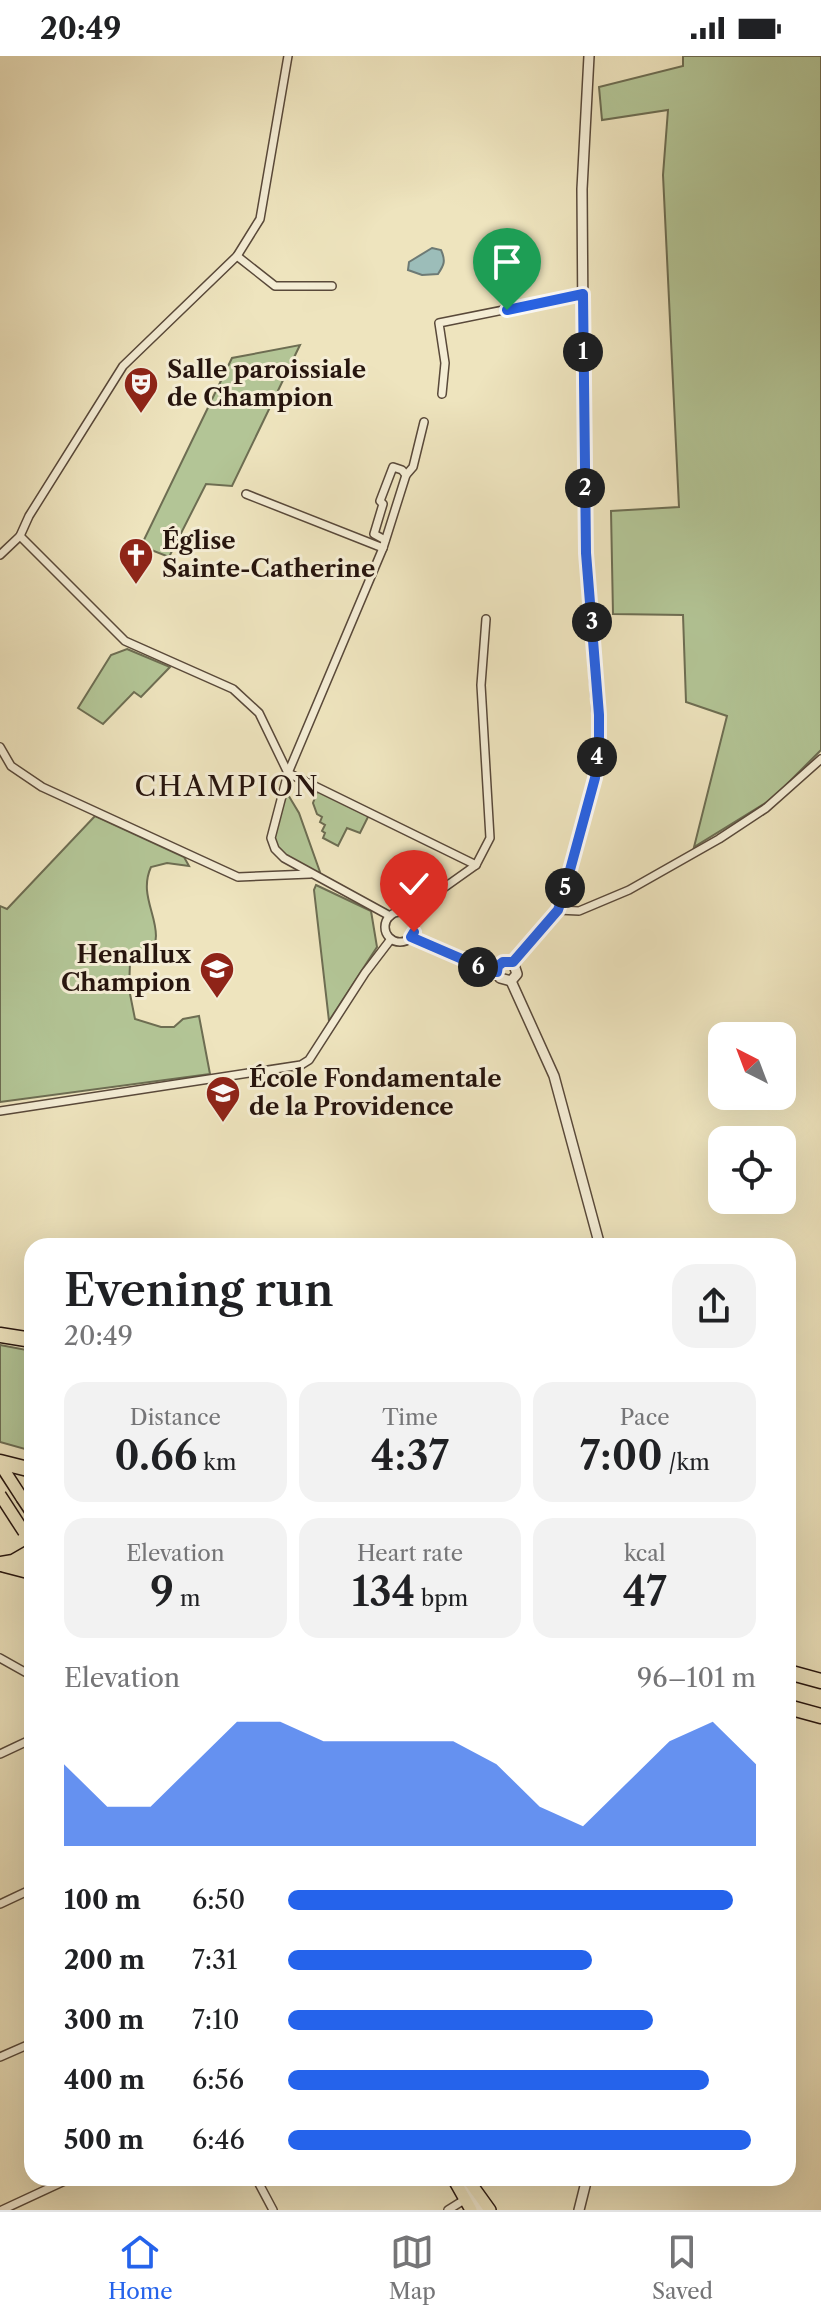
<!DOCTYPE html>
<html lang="en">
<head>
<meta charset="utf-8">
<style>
  :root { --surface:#fff; --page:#f2f2f2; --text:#202124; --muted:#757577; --line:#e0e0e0; --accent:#2563eb }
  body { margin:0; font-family:"Libre Caslon Text",serif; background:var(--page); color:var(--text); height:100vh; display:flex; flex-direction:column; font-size:30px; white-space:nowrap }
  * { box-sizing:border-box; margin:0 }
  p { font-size:26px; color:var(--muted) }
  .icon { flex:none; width:44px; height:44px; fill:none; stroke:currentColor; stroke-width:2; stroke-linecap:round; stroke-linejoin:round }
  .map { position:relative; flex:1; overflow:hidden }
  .details { position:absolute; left:24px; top:1182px; width:772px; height:948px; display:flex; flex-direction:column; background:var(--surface); border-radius:24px; box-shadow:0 8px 32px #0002 }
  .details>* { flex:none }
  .needle { width:52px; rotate:318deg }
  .tools { position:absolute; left:708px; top:966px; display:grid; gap:16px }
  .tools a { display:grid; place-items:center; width:88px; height:88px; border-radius:16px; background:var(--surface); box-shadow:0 8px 32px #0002; font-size:40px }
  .pin { position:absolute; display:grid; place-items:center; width:68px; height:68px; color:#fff; margin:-82px -34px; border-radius:50% 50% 50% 0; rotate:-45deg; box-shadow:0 0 8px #0007 }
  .pin .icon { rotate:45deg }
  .km { position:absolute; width:40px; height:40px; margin:-20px; border-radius:50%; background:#222; color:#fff; font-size:22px; line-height:40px; text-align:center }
  .round { display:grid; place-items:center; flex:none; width:84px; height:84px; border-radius:24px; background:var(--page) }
  .headline { display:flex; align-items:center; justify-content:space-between; height:136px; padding:0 40px }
  h1 { font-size:44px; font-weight:600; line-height:60px }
  .metrics { display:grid; grid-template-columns:repeat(3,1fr); gap:12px; height:136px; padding:8px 40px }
  .metrics div { display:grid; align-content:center; border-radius:20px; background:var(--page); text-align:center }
  .metrics b { font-size:40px; font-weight:600 }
  .metrics small { font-size:22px; font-weight:400 }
  .metrics p { font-size:22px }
  .chart { height:224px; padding:16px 40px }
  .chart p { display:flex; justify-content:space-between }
  .chart svg { width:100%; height:144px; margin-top:8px; fill:var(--accent); opacity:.7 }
  ul { padding:0 40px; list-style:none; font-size:26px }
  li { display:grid; grid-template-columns:128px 96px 1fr; align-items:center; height:60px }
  li i { height:20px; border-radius:10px; background:var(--accent) }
  .status { display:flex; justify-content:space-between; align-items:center; height:56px; padding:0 40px; background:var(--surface); direction:ltr }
  .status svg { height:22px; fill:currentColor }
  .menu { display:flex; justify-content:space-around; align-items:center; height:112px; border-top:2px solid var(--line); background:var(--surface); font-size:22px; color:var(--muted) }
  .menu a { display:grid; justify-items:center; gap:4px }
  .menu .active { color:var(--accent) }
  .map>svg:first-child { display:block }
  .green { fill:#b3c596; stroke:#6d6d52; stroke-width:2 }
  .water { fill:#9cbdb9; stroke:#6d7a75; stroke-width:2 }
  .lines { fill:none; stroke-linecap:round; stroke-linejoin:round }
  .minor-casing { stroke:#59493a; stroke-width:10 }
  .tertiary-casing { stroke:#59493a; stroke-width:12 }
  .primary-casing { stroke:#27150e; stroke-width:14 }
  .motorway-casing { stroke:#27150e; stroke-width:17 }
  .minor { stroke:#f4edd5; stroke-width:7 }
  .tertiary { stroke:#f4edd5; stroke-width:9 }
  .primary { stroke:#eee4be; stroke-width:11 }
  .motorway { stroke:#eee4be; stroke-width:14 }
  .primary-bridge-casing { stroke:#27150e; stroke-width:14; stroke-linecap:butt }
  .primary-bridge { stroke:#eee4be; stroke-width:11 }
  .route-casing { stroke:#fff; stroke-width:16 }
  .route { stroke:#2563eb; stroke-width:10 }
  .labels { text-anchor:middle; stroke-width:6; stroke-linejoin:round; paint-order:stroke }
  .poi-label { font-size:24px; font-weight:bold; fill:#27150e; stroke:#f4edd5; text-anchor:start }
  .quarter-label { font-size:28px; letter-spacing:2px; fill:#27150e; stroke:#f4edd5 }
</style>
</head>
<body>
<div class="status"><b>20:49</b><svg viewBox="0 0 49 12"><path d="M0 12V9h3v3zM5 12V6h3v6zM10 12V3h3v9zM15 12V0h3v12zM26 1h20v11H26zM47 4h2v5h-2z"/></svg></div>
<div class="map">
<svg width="821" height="2154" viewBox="0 0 821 2154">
  <rect width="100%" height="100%" fill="#eee4be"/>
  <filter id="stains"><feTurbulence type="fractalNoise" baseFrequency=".0025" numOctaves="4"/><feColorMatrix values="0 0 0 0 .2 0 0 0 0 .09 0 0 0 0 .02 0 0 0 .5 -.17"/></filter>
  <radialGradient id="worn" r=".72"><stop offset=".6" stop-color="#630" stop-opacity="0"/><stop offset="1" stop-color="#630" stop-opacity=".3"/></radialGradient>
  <g class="green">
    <path d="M683 0H821V694L772 743 694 791 727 660 686 646 683 559 613 558 611 455 679 451 663 119 668 54 602 64 599 31 683 10Z"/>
    <path d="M300 289 232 430 206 428 169 501 141 490 232 302Z"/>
    <path d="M127 593 170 611 141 641 134 636 103 668 78 652 111 599Z"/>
    <path d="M320 735 369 759 360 777 347 772 338 790 323 782 325 777 322 775 325 769 320 766 322 761 317 758 313 747 317 736Z"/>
    <path d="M287 737 299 757 320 816 315 819C266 788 268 791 287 737Z"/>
    <path d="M95 760 184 801 189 810 167 807 151 811C135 846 172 872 147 905L130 907 129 933 135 963 161 971H174L183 963 199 960 210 1018 0 1046V850L7 853Z"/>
    <path d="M316 829 371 855 377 891 329 965 314 834Z"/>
    <path d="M0 1289 32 1295V1395L0 1386Z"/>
  </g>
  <path class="water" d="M432 192 441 194C446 205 444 209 438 218L422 219 408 214 409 206Z"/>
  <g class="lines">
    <g class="minor-casing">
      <g id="minor">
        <path d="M237 200 275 230H332"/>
        <path d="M442 338 445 307 439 267 583 238"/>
        <path d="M246 438 383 492 288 717 271 782 275 793 284 802 390 860"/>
        <path d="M20 480 125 585 233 633 259 657 288 717"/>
        <path d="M385 484 374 478 383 448 380 445 393 411 402 414 406 419"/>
        <path d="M383 492 406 419 413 411 424 366"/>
        <path d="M0 499 20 480 29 460 123 310 237 200 260 163 288 0"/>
        <path d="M0 691 11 710 42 731 238 821 310 818"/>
        <path d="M288 717 476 809"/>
        <path d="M558 854 579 855 629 834 719 783 766 752 821 703"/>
        <circle cx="400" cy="871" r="15"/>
        <path d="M407 858 476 809 490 782 481 629 486 563"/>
        <path d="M411 881 480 912 497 916"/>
        <path d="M0 1055 301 1009 309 1004 365 917 391 883"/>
        <path d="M0 1602 32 1620"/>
        <path d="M0 1698 32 1683"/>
        <path d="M0 1848 32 1833"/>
        <path d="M0 2001 32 1987"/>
        <path d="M256 2122 273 2154"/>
        <path d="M2 2154 71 2122"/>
        <path d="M448 2154 464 2144"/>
      </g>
    </g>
    <g class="tertiary-casing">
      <g id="tertiary">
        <path d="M513 906 558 854 595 722 599 686 586 497 584 405 582 133 589 0"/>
        <path d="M511 925 554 1020 600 1190"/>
        <path d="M511 925 500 922 497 913 503 906H513"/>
        <path d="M511 925 517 918 513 906"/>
        <path d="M460 2122 481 2154"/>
        <path d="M579 2154 587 2122"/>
      </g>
    </g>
    <g class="primary-casing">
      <g id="primary">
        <path d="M0 1408 22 1442"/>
        <path d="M453 2122 471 2154"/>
        <path d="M467 2122 490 2154"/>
      </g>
    </g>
    <g class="motorway-casing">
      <g id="motorway">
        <path d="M0 1279 32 1284"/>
        <path d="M0 1406 32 1414"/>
        <path d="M0 1508 13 1506 32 1495"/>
        <path d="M5 1509 32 1516"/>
        <path d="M788 1616 821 1625"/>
        <path d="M788 1651 821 1660"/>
      </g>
    </g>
    <use href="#minor" class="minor"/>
    <use href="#tertiary" class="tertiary"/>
    <use href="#primary" class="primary"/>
    <use href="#motorway" class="motorway"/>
    <g class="primary-bridge-casing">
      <g id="primary-bridge">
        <path d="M0 1439 24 1476"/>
        <path d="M22 1442 32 1457"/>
      </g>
    </g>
    <use href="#primary-bridge" class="primary-bridge"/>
  </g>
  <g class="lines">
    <g class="route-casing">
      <path id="route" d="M414 876 411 881 492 916H497L498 910 503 906H513L558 854 564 836 595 722 599 686V659L586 497 583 238 507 254"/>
    </g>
    <use href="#route" class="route"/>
  </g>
  <defs>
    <g id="theatre-pin" transform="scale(1.8)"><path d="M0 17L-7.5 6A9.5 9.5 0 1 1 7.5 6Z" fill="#8f2418" stroke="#f4edd5"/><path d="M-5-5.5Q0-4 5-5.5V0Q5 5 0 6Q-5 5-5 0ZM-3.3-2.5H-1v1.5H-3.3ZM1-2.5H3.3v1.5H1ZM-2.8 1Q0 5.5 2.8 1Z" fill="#fff"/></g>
    <g id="church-pin" transform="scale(1.8)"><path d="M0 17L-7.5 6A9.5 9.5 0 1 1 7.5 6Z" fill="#8f2418" stroke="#f4edd5"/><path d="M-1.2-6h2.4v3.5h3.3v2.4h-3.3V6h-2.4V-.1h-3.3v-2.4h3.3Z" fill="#fff"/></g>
    <g id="university-pin" transform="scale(1.8)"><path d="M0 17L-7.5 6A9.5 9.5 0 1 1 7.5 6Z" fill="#8f2418" stroke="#f4edd5"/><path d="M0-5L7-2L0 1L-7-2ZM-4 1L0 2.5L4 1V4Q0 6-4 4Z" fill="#fff"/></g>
    <g id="school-pin" transform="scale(1.8)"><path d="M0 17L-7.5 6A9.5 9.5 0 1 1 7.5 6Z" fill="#8f2418" stroke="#f4edd5"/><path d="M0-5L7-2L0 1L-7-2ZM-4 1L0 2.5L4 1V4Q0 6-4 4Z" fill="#fff"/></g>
  </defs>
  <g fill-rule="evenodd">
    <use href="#theatre-pin" x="141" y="328"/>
    <use href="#church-pin" x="136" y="499"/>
    <use href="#university-pin" x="217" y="913"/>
    <use href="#school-pin" x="223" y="1037"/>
  </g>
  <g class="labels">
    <g class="poi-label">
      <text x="167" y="322">Salle paroissiale<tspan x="167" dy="28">de Champion</tspan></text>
      <text x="162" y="493">Église<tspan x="162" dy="28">Sainte-Catherine</tspan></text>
      <text x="191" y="907" text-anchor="end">Henallux<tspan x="191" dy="28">Champion</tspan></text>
      <text x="249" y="1031">École Fondamentale<tspan x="249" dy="28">de la Providence</tspan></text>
    </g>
    <g class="quarter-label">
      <text x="227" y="740">CHAMPION</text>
    </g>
  </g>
  <rect width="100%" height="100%" filter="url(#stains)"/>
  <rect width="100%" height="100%" fill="url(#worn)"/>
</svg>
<div class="tools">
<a><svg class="needle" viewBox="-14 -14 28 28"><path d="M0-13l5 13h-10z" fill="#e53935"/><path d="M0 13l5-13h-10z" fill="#757577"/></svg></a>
<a><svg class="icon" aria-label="locate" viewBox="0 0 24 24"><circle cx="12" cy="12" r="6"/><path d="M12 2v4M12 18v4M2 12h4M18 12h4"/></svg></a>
</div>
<div class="pin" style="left:507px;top:254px;background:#1e9e55"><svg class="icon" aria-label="arrive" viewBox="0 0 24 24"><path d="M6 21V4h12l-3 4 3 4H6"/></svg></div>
<div class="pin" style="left:414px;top:876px;background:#d93025"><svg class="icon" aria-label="check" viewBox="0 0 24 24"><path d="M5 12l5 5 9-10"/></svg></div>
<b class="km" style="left:583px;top:296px">1</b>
<b class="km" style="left:585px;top:432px">2</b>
<b class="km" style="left:592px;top:566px">3</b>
<b class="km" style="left:597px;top:701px">4</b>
<b class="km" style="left:565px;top:832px">5</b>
<b class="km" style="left:478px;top:911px">6</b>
<section class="details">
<div class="headline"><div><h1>Evening run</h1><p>20:49</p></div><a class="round"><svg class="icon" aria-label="share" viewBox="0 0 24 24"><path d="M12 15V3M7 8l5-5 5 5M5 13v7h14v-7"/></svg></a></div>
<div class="metrics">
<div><p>Distance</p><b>0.66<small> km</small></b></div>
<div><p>Time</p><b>4:37</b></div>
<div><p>Pace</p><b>7:00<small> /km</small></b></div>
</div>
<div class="metrics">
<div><p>Elevation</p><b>9<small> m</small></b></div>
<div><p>Heart rate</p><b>134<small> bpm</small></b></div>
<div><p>kcal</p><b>47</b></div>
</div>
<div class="chart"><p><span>Elevation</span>96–101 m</p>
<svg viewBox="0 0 160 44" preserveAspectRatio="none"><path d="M0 44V19L10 32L20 32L30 19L40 6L50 6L60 12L70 12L80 12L90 12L100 19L110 32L120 38L130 25L140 12L150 6L160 19V44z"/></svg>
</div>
<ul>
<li><b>100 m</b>6:50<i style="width:95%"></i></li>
<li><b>200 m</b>7:31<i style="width:65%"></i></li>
<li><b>300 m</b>7:10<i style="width:78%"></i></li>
<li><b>400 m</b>6:56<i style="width:90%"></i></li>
<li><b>500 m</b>6:46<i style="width:99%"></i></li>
</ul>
</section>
</div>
<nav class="menu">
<a class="active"><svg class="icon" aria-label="home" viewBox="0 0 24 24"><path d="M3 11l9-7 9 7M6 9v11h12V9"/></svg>Home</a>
<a><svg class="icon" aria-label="map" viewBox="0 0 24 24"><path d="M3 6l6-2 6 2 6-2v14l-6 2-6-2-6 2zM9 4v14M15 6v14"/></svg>Map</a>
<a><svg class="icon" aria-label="saved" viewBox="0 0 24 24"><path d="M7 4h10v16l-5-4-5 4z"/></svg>Saved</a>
</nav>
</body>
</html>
